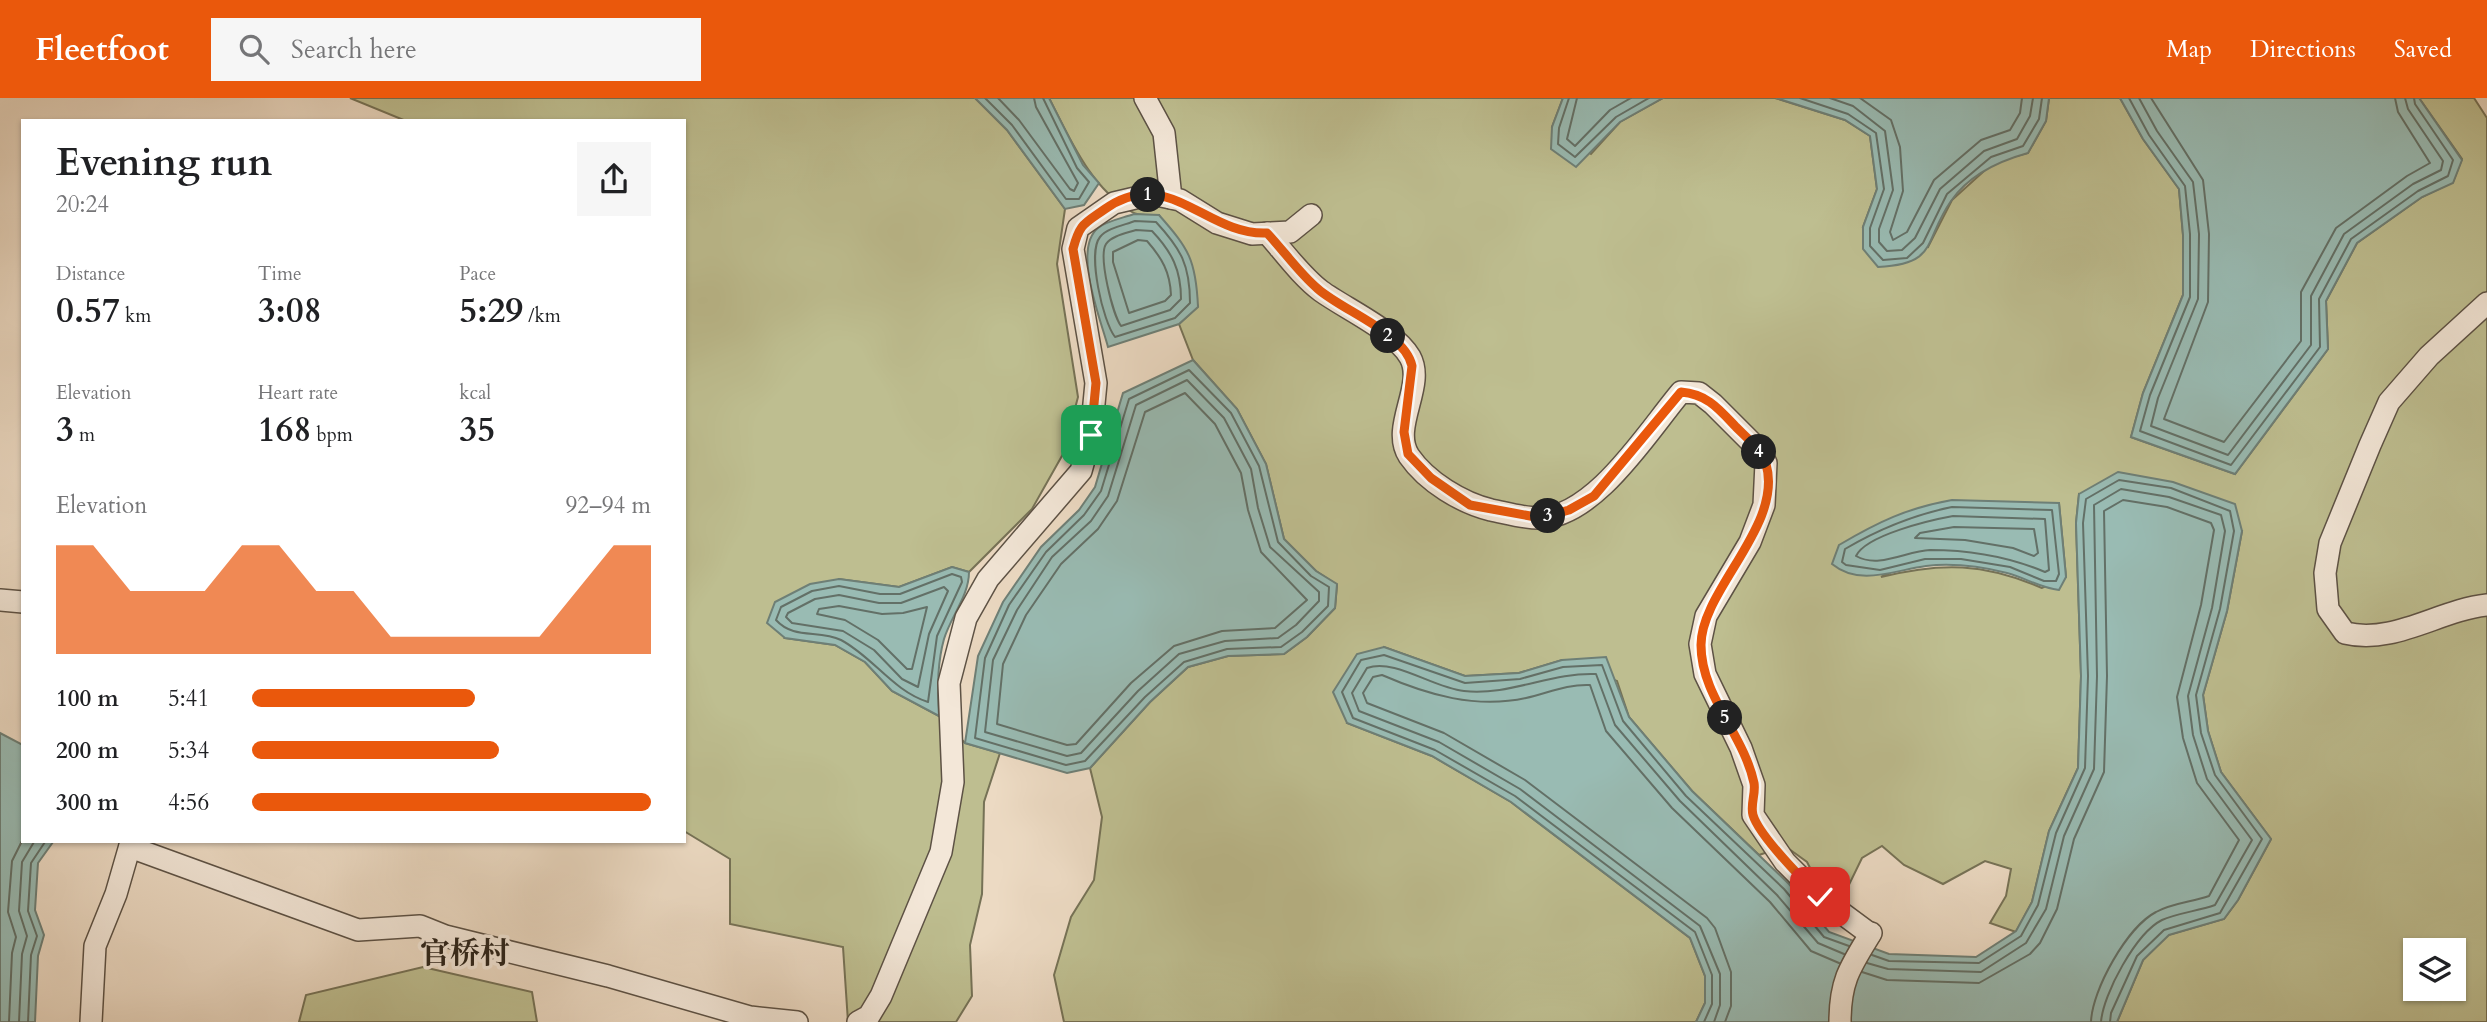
<!DOCTYPE html>
<html lang="en">
<head>
<meta charset="utf-8">
<style>
  :root { --surface:#fff; --page:#f6f6f6; --text:#202124; --muted:#757577; --accent:#ea580c }
  body { margin:0; font-family:Cardo,"Noto Serif SC",serif; background:var(--page); color:var(--text); height:100vh; display:flex; flex-direction:column; font-size:26px; white-space:nowrap }
  * { box-sizing:border-box; margin:0 }
  p { font-size:23px; color:var(--muted) }
  .icon { flex:none; width:38px; height:38px; fill:none; stroke:currentColor; stroke-width:2; stroke-linecap:round; stroke-linejoin:round }
  .map { position:relative; flex:1; overflow:hidden }
  .side { position:absolute; left:21px; top:21px; width:665px; height:724px; display:flex; flex-direction:column; background:var(--surface); border-radius:0px; box-shadow:0 2px 5px #0004 }
  .side>* { flex:none }
  .controls { position:absolute; left:2403px; top:840px; display:grid; gap:14px }
  .controls a { display:grid; place-items:center; width:63px; height:63px; border-radius:0px; background:var(--surface); box-shadow:0 2px 5px #0004; font-size:35px }
  .pin { position:absolute; display:grid; place-items:center; width:60px; height:60px; color:#fff; margin:-30px; border-radius:14px; box-shadow:0 4px 10px #0006 }
  .km { position:absolute; width:35px; height:35px; margin:-18px; border-radius:50%; background:#222; color:#fff; font-size:19px; line-height:35px; text-align:center }
  .round { display:grid; place-items:center; flex:none; width:74px; height:74px; border-radius:0px; background:var(--page) }
  .head { display:flex; align-items:center; justify-content:space-between; height:119px; padding:0 35px }
  h1 { font-size:38px; font-weight:700; line-height:52px }
  .stats { display:grid; grid-template-columns:repeat(3,1fr); gap:10px; height:119px; padding:7px 35px }
  .stats div { display:grid; align-content:center }
  .stats b { font-size:35px; font-weight:700 }
  .stats small { font-size:19px; font-weight:400 }
  .stats p { font-size:19px }
  .chart { height:196px; padding:14px 35px }
  .chart p { display:flex; justify-content:space-between }
  .chart svg { width:100%; height:126px; margin-top:7px; fill:var(--accent); opacity:.7 }
  ul { padding:0 35px; list-style:none; font-size:23px }
  li { display:grid; grid-template-columns:112px 84px 1fr; align-items:center; height:52px }
  li i { height:18px; border-radius:9px; background:var(--accent) }
  header { display:flex; align-items:center; gap:42px; box-sizing:border-box; height:98px; padding:0 35px; background:var(--accent); color:#fff }
  header strong { font-size:33px }
  nav { display:flex; gap:38px; margin-inline-start:auto; font-size:24px }
  .search { width:490px; height:63px; background:var(--page); display:flex; align-items:center; gap:18px; box-sizing:border-box; padding:0 24px; border-radius:0px; color:var(--muted); font-size:26px }
  .map>svg:first-child { display:block }
  .green { fill:#bebe90; stroke:#767256; stroke-width:2; fill-rule:evenodd }
  .water { fill:#99bbb3; stroke:#6e7f76; stroke-width:2 }
  .lines { fill:none; stroke-linecap:round; stroke-linejoin:round }
  .shore { stroke:#637067; stroke-width:2 }
  .minor-casing { stroke:#5d5245; stroke-width:24 }
  .minor { stroke:#f3e7d8; stroke-width:21 }
  .route-casing { stroke:#fff; stroke-width:14 }
  .route { stroke:#ea580c; stroke-width:9 }
  .labels { text-anchor:middle; stroke-width:7; stroke-linejoin:round; paint-order:stroke }
  .quarter-label { font-size:30px; font-weight:bold; fill:#2d251b; stroke:#f3e7d8 }
</style>
</head>
<body>
<header>
<strong>Fleetfoot</strong>
<div class="search"><svg class="icon" aria-label="search" viewBox="0 0 24 24"><circle cx="10" cy="10" r="6"/><path d="M15 15l6 6"/></svg>Search here</div>
<nav><a>Map</a><a>Directions</a><a>Saved</a></nav>
</header>
<div class="map">
<svg width="2487" height="924" viewBox="0 0 2487 924">
  <rect width="100%" height="100%" fill="#ecdac3"/>
  <filter id="stains"><feTurbulence type="fractalNoise" baseFrequency=".00286" numOctaves="4"/><feColorMatrix values="0 0 0 0 .2 0 0 0 0 .09 0 0 0 0 .02 0 0 0 .5 -.17"/></filter>
  <radialGradient id="worn" r=".72"><stop offset=".6" stop-color="#630" stop-opacity="0"/><stop offset="1" stop-color="#630" stop-opacity=".3"/></radialGradient>
  <g class="green">
    <path d="M350 0H975L1007 32 1065 111 1057 166 1078 299 1063 356 1032 411 969 474 952 469 899 489 839 481 785 540 835 547 865 564 892 593 939 618 965 645 1000 655 984 704 982 796 970 847 972 898 956 924H848L843 849 730 826V761L684 733V23H406Z"/>
    <path d="M1049 0H1563L1552 29 1591 56 1620 24 1663 0H1775L1845 22 1870 38 1877 91 1863 129 1928 149 1952 102 1994 64 2028 55 2046 23 2049 0H2120L2143 41 2179 91 2183 137V197L2143 295 2131 339 2235 376 2328 251 2326 203 2357 145 2422 99 2453 84 2462 61 2419 0H2474L2487 20V924H2117L2143 862 2168 837 2224 821 2238 802 2271 741 2221 674 2208 633 2203 597 2227 513 2242 433 2079 396 2076 425 2081 578 2078 670 2049 733 2032 804 2016 834 1990 825 2006 798 2011 771 1985 763 1943 786 1904 767 1882 748 1862 760 1844 797 1818 785 1807 764 1785 748 1759 757 1692 693 1629 619 1617 583 1562 562 1519 575 1465 578 1384 549 1347 625 1432 658 1511 704 1690 840 1705 878V905L1696 924H1064L1054 877 1071 819 1094 782 1102 719 1090 670 1150 604 1188 569 1228 558 1284 556 1307 539 1335 510 1337 487 1316 473 1284 441 1266 366 1237 311 1193 262 1179 226 1198 208 1159 117C1151 117 1138 118 1132 114 1090 89 1070 41 1049 0ZM2023 405H2059L2066 479 2042 490C1984 465 1942 464 1881 479ZM2415 852H2454V891H2415Z"/>
    <path d="M423 869 532 894 537 924H299L306 897Z"/>
  </g>
  <g class="water">
    <path d="M975 0H1049L1083 67 1099 85 1084 107 1065 111 1007 32Z"/>
    <path d="M1563 0H1663L1620 24 1576 69 1551 51 1552 29Z"/>
    <path d="M1776 0H2049L2046 23 2028 55C1999 63 1969 77 1951 103 1923 143 1939 166 1878 169L1863 151V129L1877 91 1870 38 1845 22Z"/>
    <path d="M2120 0H2419L2462 62 2453 85 2422 99 2357 145 2326 203 2328 251 2235 376 2131 339 2143 295 2183 197V137L2179 91 2143 41Z"/>
    <path d="M1134 116 1159 117C1189 151 1196 162 1198 209L1179 226 1108 249C1101 222 1072 151 1098 130 1106 123 1123 120 1134 116Z"/>
    <path d="M1193 262 1237 311 1266 366 1284 441 1316 473 1337 486 1335 510 1307 539 1284 556 1228 558 1188 569 1150 604 1090 670 1067 675 965 645 978 558 1003 504 1041 449 1079 412 1095 389 1123 295Z"/>
    <path d="M2118 374 2173 384 2235 406 2242 433 2227 513 2203 597 2208 633 2221 674 2271 741 2238 802 2224 821 2169 837 2143 862 2117 924H1696L1705 905V878L1690 840 1511 704 1432 658 1347 625 1333 594 1357 556 1384 549 1465 578 1519 575 1562 562 1606 559 1629 619 1692 693 1789 786 1829 834 1889 856 1976 859 2016 833 2032 804 2049 733 2078 670 2081 578 2076 425 2079 396Z"/>
    <path d="M1952 402 2059 405 2066 479 2059 492C2040 490 2026 480 2007 475 1983 469 1952 465 1926 468 1895 472 1860 489 1832 466L1839 447C1878 424 1907 410 1952 402Z"/>
    <path d="M952 469 969 474C969 498 951 518 944 541 937 566 937 592 939 618L892 593 865 564 835 547 785 540 767 525 775 504 810 486 839 481 899 489Z"/>
    <path d="M0 635 23 647V744H53L38 765 35 812 44 837 38 858 35 924H0Z"/>
  </g>
  <g class="lines">
    <g class="shore">
      <path d="M985 0 1012 27 1066 101H1079L1089 84 1077 70 1043 0"/>
      <path d="M998 0 1019 22 1070 91 1074 93 1078 85 1036 9 1034 0"/>
      <path d="M1569 0 1559 30 1558 46 1575 59 1616 19 1649 0"/>
      <path d="M1577 0 1567 41 1575 48 1610 12 1631 0"/>
      <path d="M1800 0 1848 16 1876 35 1884 91 1870 130V148L1883 162 1907 160 1923 145 1947 96 1991 59 2023 48 2039 21 2042 0"/>
      <path d="M1830 0 1853 8 1885 33 1893 92 1879 131V144L1887 153 1902 152 1915 140 1940 91 1984 53 2017 41 2030 18 2033 0"/>
      <path d="M1860 0 1891 22 1900 49 1903 93 1890 134 1893 142 1907 134 1934 82 1981 42 2010 32 2020 15 2022 0"/>
      <path d="M2129 0 2149 37 2185 88 2190 136V199L2150 297 2140 333 2231 367 2320 249 2319 201 2351 141 2418 93 2448 78 2453 62 2415 6 2414 0"/>
      <path d="M2139 0 2157 33 2193 84 2199 136 2198 201 2158 300 2151 328 2228 357 2311 247V198L2344 136 2413 86 2441 72 2443 63 2408 11 2405 0"/>
      <path d="M2151 0 2203 82 2209 136 2208 204 2164 321 2224 344 2301 243V194L2336 130 2407 78 2430 65 2398 14 2395 0"/>
      <path d="M1135 123 1156 124C1181 151 1190 167 1190 205L1175 220 1115 239C1103 224 1087 155 1100 139 1107 130 1125 127 1135 123Z"/>
      <path d="M1136 132 1152 133C1172 154 1181 172 1181 201L1170 212 1121 228C1113 217 1098 159 1106 146 1111 138 1127 135 1136 132Z"/>
      <path d="M1138 142 1147 143C1162 160 1170 174 1171 197L1165 203 1129 215 1113 164V154Z"/>
      <path d="M1189 272 1231 315 1259 368 1278 444 1311 478 1329 489 1328 508 1302 534 1281 549 1227 551 1184 564 1145 599 1085 663 1066 667 975 640 985 560 1009 507 1046 454 1084 417 1101 393 1129 301Z"/>
      <path d="M1187 282 1224 320 1251 371 1258 410 1270 449 1319 494V503L1296 527 1278 540 1225 543 1179 556 1138 593 1081 655 1067 658 985 634 993 562 1017 512 1052 459 1091 423 1108 398 1136 307Z"/>
      <path d="M1185 295 1215 326 1241 375 1248 412 1261 454 1307 502 1275 530 1222 533 1174 548 1131 585 1076 646 1067 647 997 626 1003 566 1026 517 1061 466 1098 431 1117 403 1145 314Z"/>
      <path d="M1952 409 2052 412 2059 476 2056 483H2044L2010 469 1961 461H1925L1880 472 1846 467 1842 464 1845 451C1879 431 1913 417 1952 409Z"/>
      <path d="M1953 418 2045 421 2049 472 2045 474C2007 458 1971 452 1930 452 1906 453 1879 471 1856 458 1866 437 1931 422 1953 418Z"/>
      <path d="M1954 429 2034 431 2038 455 2034 458 2013 450 1965 442 1915 440 1920 435Z"/>
      <path d="M952 476 961 479 962 484 937 538 928 604C893 593 873 559 841 542 819 531 794 542 776 522L781 509 812 493 839 488 880 496H900Z"/>
      <path d="M944 489 948 493 929 536 918 589 902 581 874 552 843 533 792 525 786 519 788 515 815 501 839 497 879 505H901Z"/>
      <path d="M839 508 882 516 903 515 927 509 912 571H907L878 542 845 522 817 516 819 511Z"/>
      <path d="M1872 857 1889 863 1979 865 2021 838 2038 807 2056 735 2085 670 2088 578 2083 425 2086 401 2119 382 2171 390 2230 413 2234 433 2220 511 2196 597 2201 635 2215 677 2262 741 2220 815 2164 832 2137 858 2111 915 2110 924"/>
      <path d="M1867 865 1888 871 1981 874 2026 845 2046 811 2064 738 2094 671 2097 578 2094 407 2121 391 2169 399 2221 417 2225 433 2212 510 2188 598 2193 637 2207 681 2252 742 2215 807C2198 813 2178 815 2162 822 2136 835 2103 896 2101 924"/>
      <path d="M1862 874 1887 882 1979 885 2030 856 2040 845 2057 811 2074 741 2104 674 2107 578 2104 413 2123 402 2167 409 2211 425 2214 432 2201 507 2177 599 2183 640 2197 685 2239 742 2209 798C2192 804 2172 805 2156 814 2127 829 2092 892 2091 924"/>
      <path d="M9 924 12 855 16 839 8 814 12 763 23 741"/>
      <path d="M19 924 22 856 27 838 19 813 22 764 34 744"/>
      <path d="M28 924 31 857 37 838 28 813 31 765 45 744"/>
      <path d="M1704 924 1712 906V877L1695 834 1515 698 1435 652 1353 620 1342 594 1361 562 1384 557 1465 585 1520 581 1563 569 1602 567 1623 623 1686 698 1784 791 1824 839 1849 848"/>
      <path d="M1714 924 1720 907V876L1700 828 1520 691 1439 644 1359 613 1352 595 1367 570C1395 560 1433 590 1464 593 1510 598 1551 574 1596 576L1615 627 1680 703 1777 797 1818 845 1844 856"/>
      <path d="M1725 924 1731 908V874L1715 830 1707 820 1525 682 1444 635 1367 605 1363 595 1373 579 1382 577C1428 597 1476 611 1526 600 1548 595 1567 586 1590 587L1606 633 1672 710 1770 804 1811 853 1839 865"/>
    </g>
    <g class="minor-casing">
      <g id="minor">
        <path d="M1145 0 1164 35 1171 100"/>
        <path d="M1267 135C1284 154 1301 178 1321 193 1346 211 1395 233 1410 259 1426 288 1390 329 1409 358 1427 384 1462 405 1491 412 1506 415 1523 420 1538 420 1594 421 1648 333 1681 294L1699 295 1713 306 1757 350 1766 365 1764 407 1750 444 1706 518 1700 546 1705 576 1741 650 1754 687 1753 717 1785 764 1820 799 1870 836"/>
        <path d="M2487 205 2429 258 2389 304 2370 347 2330 445 2325 475 2328 511 2345 535C2394 547 2439 512 2487 507"/>
        <path d="M0 502 23 504"/>
        <path d="M130 749 358 832 420 828 445 838 608 878 750 919 797 924"/>
        <path d="M91 924 95 848 116 796 131 744"/>
        <path d="M858 924 869 918 881 898 941 754 953 684 949 585 966 520 988 481 1081 373 1091 337 1096 285 1073 151 1078 130 1114 105 1152 96 1180 102 1217 125 1252 136 1290 134 1311 117"/>
        <path d="M1840 924C1840 883 1850 869 1871 835"/>
      </g>
    </g>
    <use href="#minor" class="minor"/>
  </g>
  <g class="lines">
    <g class="route-casing">
      <path id="route" d="M1091 337 1096 285 1073 151C1080 125 1084 126 1105 111 1168 66 1206 138 1267 135 1284 153 1299 175 1318 191 1343 213 1405 235 1412 268L1404 334 1408 356 1431 380 1470 407 1541 420 1569 412 1594 398 1681 294C1707 296 1719 311 1736 329 1747 340 1762 352 1766 366 1784 427 1701 492 1701 547 1701 598 1744 637 1754 685 1756 695 1750 707 1753 717 1759 738 1804 783 1820 799"/>
    </g>
    <use href="#route" class="route"/>
  </g>
  <g class="labels">
    <g class="quarter-label">
      <text x="465" y="865">官桥村</text>
    </g>
  </g>
  <rect width="100%" height="100%" filter="url(#stains)"/>
  <rect width="100%" height="100%" fill="url(#worn)"/>
</svg>
<div class="controls">
<a><svg class="icon" aria-label="layers" viewBox="0 0 24 24"><path d="M12 4l9 5-9 5-9-5zM3 14l9 5 9-5"/></svg></a>
</div>
<div class="pin" style="left:1091px;top:337px;background:#1e9e55"><svg class="icon" aria-label="arrive" viewBox="0 0 24 24"><path d="M6 21V4h12l-3 4 3 4H6"/></svg></div>
<div class="pin" style="left:1820px;top:799px;background:#d93025"><svg class="icon" aria-label="check" viewBox="0 0 24 24"><path d="M5 12l5 5 9-10"/></svg></div>
<b class="km" style="left:1148px;top:97px">1</b>
<b class="km" style="left:1388px;top:238px">2</b>
<b class="km" style="left:1548px;top:418px">3</b>
<b class="km" style="left:1759px;top:354px">4</b>
<b class="km" style="left:1725px;top:620px">5</b>
<section class="side">
<div class="head"><div><h1>Evening run</h1><p>20:24</p></div><a class="round"><svg class="icon" aria-label="share" viewBox="0 0 24 24"><path d="M12 15V3M7 8l5-5 5 5M5 13v7h14v-7"/></svg></a></div>
<div class="stats">
<div><p>Distance</p><b>0.57<small> km</small></b></div>
<div><p>Time</p><b>3:08</b></div>
<div><p>Pace</p><b>5:29<small> /km</small></b></div>
</div>
<div class="stats">
<div><p>Elevation</p><b>3<small> m</small></b></div>
<div><p>Heart rate</p><b>168<small> bpm</small></b></div>
<div><p>kcal</p><b>35</b></div>
</div>
<div class="chart"><p><span>Elevation</span>92–94 m</p>
<svg viewBox="0 0 160 44" preserveAspectRatio="none"><path d="M0 44V6L10 6L20 22L30 22L40 22L50 6L60 6L70 22L80 22L90 38L100 38L110 38L120 38L130 38L140 22L150 6L160 6V44z"/></svg>
</div>
<ul>
<li><b>100 m</b>5:41<i style="width:56%"></i></li>
<li><b>200 m</b>5:34<i style="width:62%"></i></li>
<li><b>300 m</b>4:56<i style="width:100%"></i></li>
</ul>
</section>
</div>
</body>
</html>
